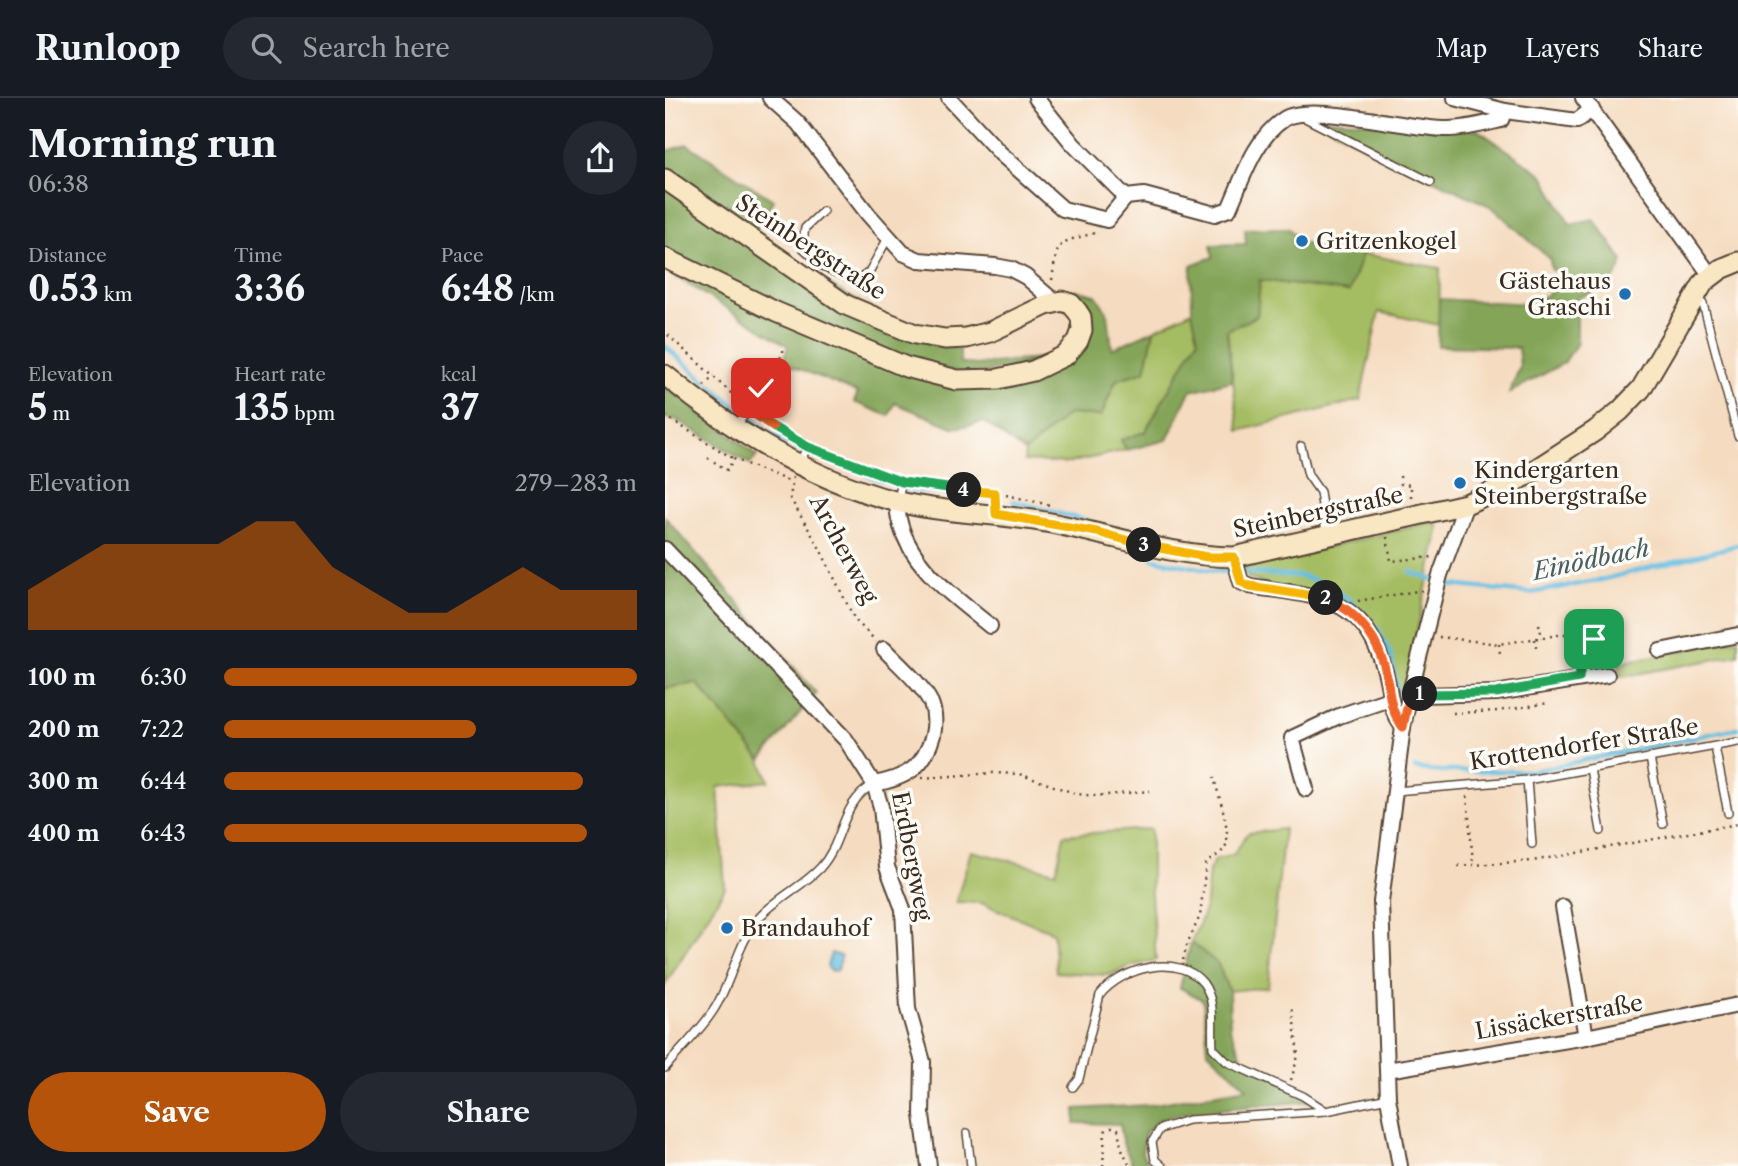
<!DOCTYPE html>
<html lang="en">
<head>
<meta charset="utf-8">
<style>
  :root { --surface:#171b24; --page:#242831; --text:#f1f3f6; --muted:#9ea1a6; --line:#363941; --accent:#b45309 }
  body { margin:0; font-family:"Libre Caslon Text",serif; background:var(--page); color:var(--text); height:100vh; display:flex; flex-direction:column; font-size:26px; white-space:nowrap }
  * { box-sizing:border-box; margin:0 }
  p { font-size:23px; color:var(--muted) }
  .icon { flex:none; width:38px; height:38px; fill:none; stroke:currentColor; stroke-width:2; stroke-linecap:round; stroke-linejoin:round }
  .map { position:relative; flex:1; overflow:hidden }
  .side { display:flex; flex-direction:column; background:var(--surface); width:665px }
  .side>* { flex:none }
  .pin { position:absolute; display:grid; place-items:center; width:60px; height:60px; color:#fff; margin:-30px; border-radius:14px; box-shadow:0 4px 10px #0006 }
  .km { position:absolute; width:35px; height:35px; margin:-18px; border-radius:50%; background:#222; color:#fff; font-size:19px; line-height:35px; text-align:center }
  .round { display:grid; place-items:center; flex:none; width:74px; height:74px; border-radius:37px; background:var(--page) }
  .summary { display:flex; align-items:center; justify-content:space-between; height:119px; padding:0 28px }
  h1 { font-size:38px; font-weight:700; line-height:52px }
  .figures { display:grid; grid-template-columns:repeat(3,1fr); gap:10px; height:119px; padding:7px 28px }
  .figures div { display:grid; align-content:center }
  .figures b { font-size:35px; font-weight:700 }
  .figures small { font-size:19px; font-weight:400 }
  .figures p { font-size:19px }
  .chart { height:196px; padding:14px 28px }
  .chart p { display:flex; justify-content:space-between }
  .chart svg { width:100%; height:126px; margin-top:7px; fill:var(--accent); opacity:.7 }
  .cta { display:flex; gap:14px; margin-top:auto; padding:14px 28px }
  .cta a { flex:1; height:80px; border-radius:42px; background:var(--accent); color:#fff; font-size:28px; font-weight:700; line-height:80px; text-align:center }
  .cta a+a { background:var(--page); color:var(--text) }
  ul { padding:0 28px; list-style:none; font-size:23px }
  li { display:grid; grid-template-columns:112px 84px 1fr; align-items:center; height:52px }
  li i { height:18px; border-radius:9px; background:var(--accent) }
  header { display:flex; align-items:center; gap:42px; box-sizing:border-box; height:98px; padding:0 35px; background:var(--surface); border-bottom:2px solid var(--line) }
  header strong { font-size:33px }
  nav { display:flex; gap:38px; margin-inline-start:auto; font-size:24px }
  .search { width:490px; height:63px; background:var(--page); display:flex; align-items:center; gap:18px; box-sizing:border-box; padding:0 24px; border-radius:38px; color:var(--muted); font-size:26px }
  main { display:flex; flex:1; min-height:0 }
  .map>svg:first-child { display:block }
  .green { fill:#a5bd62; stroke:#707440; stroke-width:2 }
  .forest { fill:#84a458; stroke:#60673b; stroke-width:2 }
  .water { fill:#64bee1; stroke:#507480; stroke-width:2 }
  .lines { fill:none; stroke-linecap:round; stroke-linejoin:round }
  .stream { stroke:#64bee1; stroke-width:4.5 }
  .lane-casing { stroke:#574536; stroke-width:10 }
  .street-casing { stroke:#574536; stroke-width:18 }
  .secondary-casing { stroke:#574536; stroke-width:23 }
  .path { stroke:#574536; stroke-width:2.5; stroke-dasharray:2 5; stroke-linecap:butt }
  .lane { stroke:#fff; stroke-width:7 }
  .street { stroke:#fff; stroke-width:14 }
  .secondary { stroke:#f9e7c3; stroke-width:19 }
  .split-1-casing { stroke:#fff; stroke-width:14 }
  .split-2-casing { stroke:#fff; stroke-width:14 }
  .split-3-casing { stroke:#fff; stroke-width:14 }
  .split-4-casing { stroke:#fff; stroke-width:14 }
  .split-5-casing { stroke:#fff; stroke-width:14 }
  .split-6-casing { stroke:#fff; stroke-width:14 }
  .split-1 { stroke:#22a559; stroke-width:9 }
  .split-2 { stroke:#f0652b; stroke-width:9 }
  .split-3 { stroke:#f5b400; stroke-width:9 }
  .split-4 { stroke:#f5b400; stroke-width:9 }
  .split-5 { stroke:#22a559; stroke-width:9 }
  .split-6 { stroke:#f0652b; stroke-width:9 }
  .poi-dot { fill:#1f6fb2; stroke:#fdfcf7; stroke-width:2.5 }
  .labels { text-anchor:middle; stroke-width:7; stroke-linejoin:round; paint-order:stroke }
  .poi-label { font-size:23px; fill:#3b2a1e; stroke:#fdfcf7; text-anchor:start }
  .street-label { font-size:23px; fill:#3b2a1e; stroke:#fdfcf7 }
  .water-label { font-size:24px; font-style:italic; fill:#495e62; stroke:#fdfcf7 }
</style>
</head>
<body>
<header>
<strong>Runloop</strong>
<div class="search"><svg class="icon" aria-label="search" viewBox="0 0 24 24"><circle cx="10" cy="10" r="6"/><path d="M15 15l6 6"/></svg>Search here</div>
<nav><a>Map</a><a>Layers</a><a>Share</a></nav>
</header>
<main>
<section class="side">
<div class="summary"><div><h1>Morning run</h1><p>06:38</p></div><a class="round"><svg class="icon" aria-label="share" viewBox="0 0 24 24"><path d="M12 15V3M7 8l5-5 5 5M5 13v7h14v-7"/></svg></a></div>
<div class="figures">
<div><p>Distance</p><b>0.53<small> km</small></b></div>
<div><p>Time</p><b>3:36</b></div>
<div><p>Pace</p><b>6:48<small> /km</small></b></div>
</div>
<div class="figures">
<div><p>Elevation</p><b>5<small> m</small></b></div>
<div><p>Heart rate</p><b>135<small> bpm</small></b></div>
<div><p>kcal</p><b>37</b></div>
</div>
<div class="chart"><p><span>Elevation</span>279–283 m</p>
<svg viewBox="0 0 160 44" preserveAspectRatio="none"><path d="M0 44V30L10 22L20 14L30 14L40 14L50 14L60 6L70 6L80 22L90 30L100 38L110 38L120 30L130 22L140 30L150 30L160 30V44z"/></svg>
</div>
<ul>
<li><b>100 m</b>6:30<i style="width:100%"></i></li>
<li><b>200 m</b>7:22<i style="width:61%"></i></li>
<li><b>300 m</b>6:44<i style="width:87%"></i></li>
<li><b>400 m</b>6:43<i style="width:88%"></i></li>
</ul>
<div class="cta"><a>Save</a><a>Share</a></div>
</section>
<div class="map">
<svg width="1073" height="1068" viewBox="0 0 1073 1068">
  <rect width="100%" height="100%" fill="#fdfcf7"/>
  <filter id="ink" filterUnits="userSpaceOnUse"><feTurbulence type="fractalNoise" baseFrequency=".0143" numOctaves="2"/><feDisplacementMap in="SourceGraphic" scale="14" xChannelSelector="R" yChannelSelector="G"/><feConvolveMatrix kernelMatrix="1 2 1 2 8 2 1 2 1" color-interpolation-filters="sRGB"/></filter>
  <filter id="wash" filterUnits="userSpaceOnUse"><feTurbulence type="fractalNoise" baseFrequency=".00686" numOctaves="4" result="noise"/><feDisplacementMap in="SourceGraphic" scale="28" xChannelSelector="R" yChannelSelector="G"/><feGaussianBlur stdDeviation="1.57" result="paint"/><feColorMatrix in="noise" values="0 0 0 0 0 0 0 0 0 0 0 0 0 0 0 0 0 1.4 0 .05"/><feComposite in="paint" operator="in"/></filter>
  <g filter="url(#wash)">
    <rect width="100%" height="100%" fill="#f5dbbf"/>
    <g class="green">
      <path d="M697 156 775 170 774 227 714 214 695 302 574 333 562 232 592 218 595 182 683 194Z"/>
      <path d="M527 213 533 241 480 334 456 342 462 352 403 365 359 363 360 354 403 316 436 318 451 282 480 273 489 232Z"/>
      <path d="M768 424 774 429 739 594 728 595 724 567 676 501 665 496 606 488 583 480 579 469Z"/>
      <path d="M1073 541V557L956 579 954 565Z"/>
      <path d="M32 585 96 662 104 683 53 689 60 790 0 887V590Z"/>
      <path d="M486 731V796L491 862 462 869 444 877 391 874 388 834 316 805 291 804 306 753 391 774 399 737Z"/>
      <path d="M619 731 603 889 564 893 552 866 526 844 537 820 541 805 544 772 550 762 569 756 583 735Z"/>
    </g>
    <g class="forest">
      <path d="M648 20 813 32 878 77 905 126 929 121 958 163C949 190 936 191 912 200V245L899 265 844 295 855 269 853 250 773 248 774 201 865 206 884 195 898 179 886 171 885 161 827 109 718 58Z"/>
      <path d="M22 46 108 102 89 136 0 73V54Z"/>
      <path d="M0 90 268 247 295 251V265L311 267 376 260C352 269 329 275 303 274 280 273 257 265 235 258 154 231 77 189 0 152Z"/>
      <path d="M623 130 637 145 697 156 684 194 595 182 592 218 562 232 567 283 525 293 502 342 462 352 456 342 480 334 533 241 527 213 526 167 548 159 546 147 581 146 580 131Z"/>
      <path d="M0 166 302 288 422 245C433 214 421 201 391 194L411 192 431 197 443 216 447 251 489 232 480 273 451 282 436 318 403 316 360 354 319 324 290 330 230 305 224 318 189 304 193 295 118 264 123 248 0 172Z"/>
      <path d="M0 285 92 358 85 366 12 322 0 320Z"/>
      <path d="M0 419 151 595 96 662 32 585 0 590Z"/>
      <path d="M526 844 553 866 564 893 565 931 579 963 657 1002 525 1014 495 1021 480 1035 477 1055 484 1068H468L458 1045 455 1026 410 1025 411 1011 484 1007 582 990 543 953 538 902 515 890Z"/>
    </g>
    <path class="water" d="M166 855 176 858 173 872 166 873 162 868Z"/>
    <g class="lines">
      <g class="stream">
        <path d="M0 248 40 283"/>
        <path d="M45 287 102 334 137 353 240 391 305 399"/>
        <path d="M348 403 426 424"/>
        <path d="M488 461 548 473 636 478 660 486 686 503 713 531 726 558 732 592"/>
        <path d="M746 474 784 487 865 495 936 482 1073 447"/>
        <path d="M750 670 768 673H868L1073 630"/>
      </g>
    </g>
  </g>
  <g filter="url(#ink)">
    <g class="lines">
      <g class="lane-casing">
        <g id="lane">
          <path d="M640 20 766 84"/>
          <path d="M158 113 140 130 137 149 160 170 192 183 204 174 223 140"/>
          <path d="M1031 200 1038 206 1073 338"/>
          <path d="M71 327 84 312"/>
          <path d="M636 348 643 377 655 394 661 435"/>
          <path d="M134 364 143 349"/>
          <path d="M330 395 331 416"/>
          <path d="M233 401 237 384"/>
          <path d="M1050 649 1063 715"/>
          <path d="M985 660 998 726"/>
          <path d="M925 671 936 733"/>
          <path d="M862 682 867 746"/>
          <path d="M730 693 862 682 1073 644"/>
          <path d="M0 970C16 951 35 933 48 913 67 885 71 848 93 821 110 801 137 789 155 770 180 743 174 706 209 686"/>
          <path d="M408 989 414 981 435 897C456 870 513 854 538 885 552 904 546 929 548 950L562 964 638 998 661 1013"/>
          <path d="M302 1035 306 1068"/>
          <path d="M497 1068 490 1062 487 1044 495 1031 523 1022 661 1013 723 1000"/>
        </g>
      </g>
      <g class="street-casing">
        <g id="street">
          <path d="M105 0 133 25 203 116 238 155 254 162 330 168 346 171 361 179 390 204"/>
          <path d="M284 0 335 55 398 111 442 122 461 99"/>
          <path d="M371 0 408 46 461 99"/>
          <path d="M790 0 840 13 912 23 927 11"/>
          <path d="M918 0 1046 178"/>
          <path d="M461 99 479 97 550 116 564 111C578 80 589 41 619 21 643 4 748 32 783 31 801 31 819 26 836 22L840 13"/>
          <path d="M232 404C233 460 286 496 325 528"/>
          <path d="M0 451 181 642 209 686 216 709 222 769 238 811 243 911 258 964 257 1017 264 1068"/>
          <path d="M569 459 576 484 585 488C653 499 699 496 720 573 726 594 724 612 738 629"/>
          <path d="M995 553 1073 537"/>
          <path d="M745 595 755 597 831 595 942 577"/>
          <path d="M209 686C241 680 259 670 268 637 270 627 270 615 266 605 256 585 234 567 219 551"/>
          <path d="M641 691 627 640 674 618 724 601"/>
          <path d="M898 809 921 939"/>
          <path d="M722 972 921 939 1073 907"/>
          <path d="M735 1068 723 1000 716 804 738 629 745 595 775 477 801 406"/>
        </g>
      </g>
      <g class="secondary-casing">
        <g id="secondary">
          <path d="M0 81 181 207 250 236 280 241 301 240 325 234 381 207 397 203 406 206 412 213 416 219 417 232 413 243 401 257 368 273 333 281 292 282 241 269 111 214 0 160"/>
          <path d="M0 277C67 333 147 382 233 404 283 416 335 415 386 425 447 437 506 458 569 459L801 406 859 379 930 333 955 313 976 291 1039 184 1056 171 1073 164"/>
        </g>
      </g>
      <g class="path">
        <path d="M387 182C393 139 392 146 433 134"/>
        <path d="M3 237 78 306"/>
        <path d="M39 288 49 278"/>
        <path d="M89 303 101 283 104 284 111 276 108 273 118 255V252"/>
        <path d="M91 317 136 345"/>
        <path d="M0 318 69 361"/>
        <path d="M151 352 227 381"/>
        <path d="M43 360 62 372 69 361 126 384"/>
        <path d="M735 378 736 386 746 387V401"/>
        <path d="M128 379 125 400 153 447 190 522 211 543"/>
        <path d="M247 386 320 394"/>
        <path d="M341 397 385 407"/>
        <path d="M722 439 726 463 768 459"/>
        <path d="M693 503 758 492"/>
        <path d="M908 520 909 534"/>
        <path d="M874 526 877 540"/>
        <path d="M774 539 834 546 913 534H925L929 541 922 561 916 567"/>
        <path d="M870 541 871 550"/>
        <path d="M834 546 835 556"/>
        <path d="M788 615 833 613 884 605"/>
        <path d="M257 680 328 675 354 676 412 696 431 698 485 693"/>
        <path d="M802 698 808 764"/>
        <path d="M793 768 867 763 1073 726"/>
        <path d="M518 862 523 844 535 818 541 766C546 761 554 757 559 751 569 738 552 695 549 679"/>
        <path d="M626 982 633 958 627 907"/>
        <path d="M438 1068 440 1033 447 1029 453 1031 456 1049 465 1068"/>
      </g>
      <use href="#lane" class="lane"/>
      <use href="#street" class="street"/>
      <use href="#secondary" class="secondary"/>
    </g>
  </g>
  <g class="lines" filter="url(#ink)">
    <g class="split-1-casing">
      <path id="split-1" d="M755 596 831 595 914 580C915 565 925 556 929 541"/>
    </g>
    <g class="split-2-casing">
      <path id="split-2" d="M661 500C694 514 715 543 722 579 725 598 725 613 738 629L745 595 755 596"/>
    </g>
    <g class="split-3-casing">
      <path id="split-3" d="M479 447 542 459H569L576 484 585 488 661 500"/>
    </g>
    <g class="split-4-casing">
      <path id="split-4" d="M299 392 330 395 331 416 432 434 479 447"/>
    </g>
    <g class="split-5-casing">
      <path id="split-5" d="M108 329 143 349 237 384 299 392"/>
    </g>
    <g class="split-6-casing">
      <path id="split-6" d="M96 290 84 312 108 329"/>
    </g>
    <use href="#split-1" class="split-1"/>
    <use href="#split-2" class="split-2"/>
    <use href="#split-3" class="split-3"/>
    <use href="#split-4" class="split-4"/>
    <use href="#split-5" class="split-5"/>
    <use href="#split-6" class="split-6"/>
  </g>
  <g class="poi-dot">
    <circle cx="637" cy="143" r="7"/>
    <circle cx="960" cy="196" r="7"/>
    <circle cx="795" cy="385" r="7"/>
    <circle cx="62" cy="830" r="7"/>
  </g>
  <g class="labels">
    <g class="poi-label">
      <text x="651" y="151">Gritzenkogel</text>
      <text x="946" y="191" text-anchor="end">Gästehaus<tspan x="946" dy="26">Graschi</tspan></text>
      <text x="809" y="380">Kindergarten<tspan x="809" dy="26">Steinbergstraße</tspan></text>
      <text x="76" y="838">Brandauhof</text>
    </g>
    <g class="street-label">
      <text transform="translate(146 149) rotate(33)" y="8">Steinbergstraße</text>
      <text transform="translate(653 414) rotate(-12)" y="8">Steinbergstraße</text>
      <text transform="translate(179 451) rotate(62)" y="8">Archerweg</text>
      <text transform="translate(919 646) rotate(-9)" y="8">Krottendorfer Straße</text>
      <text transform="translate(247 758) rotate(79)" y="8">Erdbergweg</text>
      <text transform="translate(894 919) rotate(-10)" y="8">Lissäckerstraße</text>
    </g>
    <g class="water-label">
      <text transform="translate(926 462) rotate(-12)" y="8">Einödbach</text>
    </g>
  </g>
</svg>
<div class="pin" style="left:929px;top:541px;background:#1e9e55"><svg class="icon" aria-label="arrive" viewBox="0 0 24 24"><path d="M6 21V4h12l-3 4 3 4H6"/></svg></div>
<div class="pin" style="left:96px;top:290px;background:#d93025"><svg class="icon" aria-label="check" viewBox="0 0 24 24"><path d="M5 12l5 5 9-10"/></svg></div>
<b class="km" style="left:755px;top:596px">1</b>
<b class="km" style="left:661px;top:500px">2</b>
<b class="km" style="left:479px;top:447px">3</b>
<b class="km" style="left:299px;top:392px">4</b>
</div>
</main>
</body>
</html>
